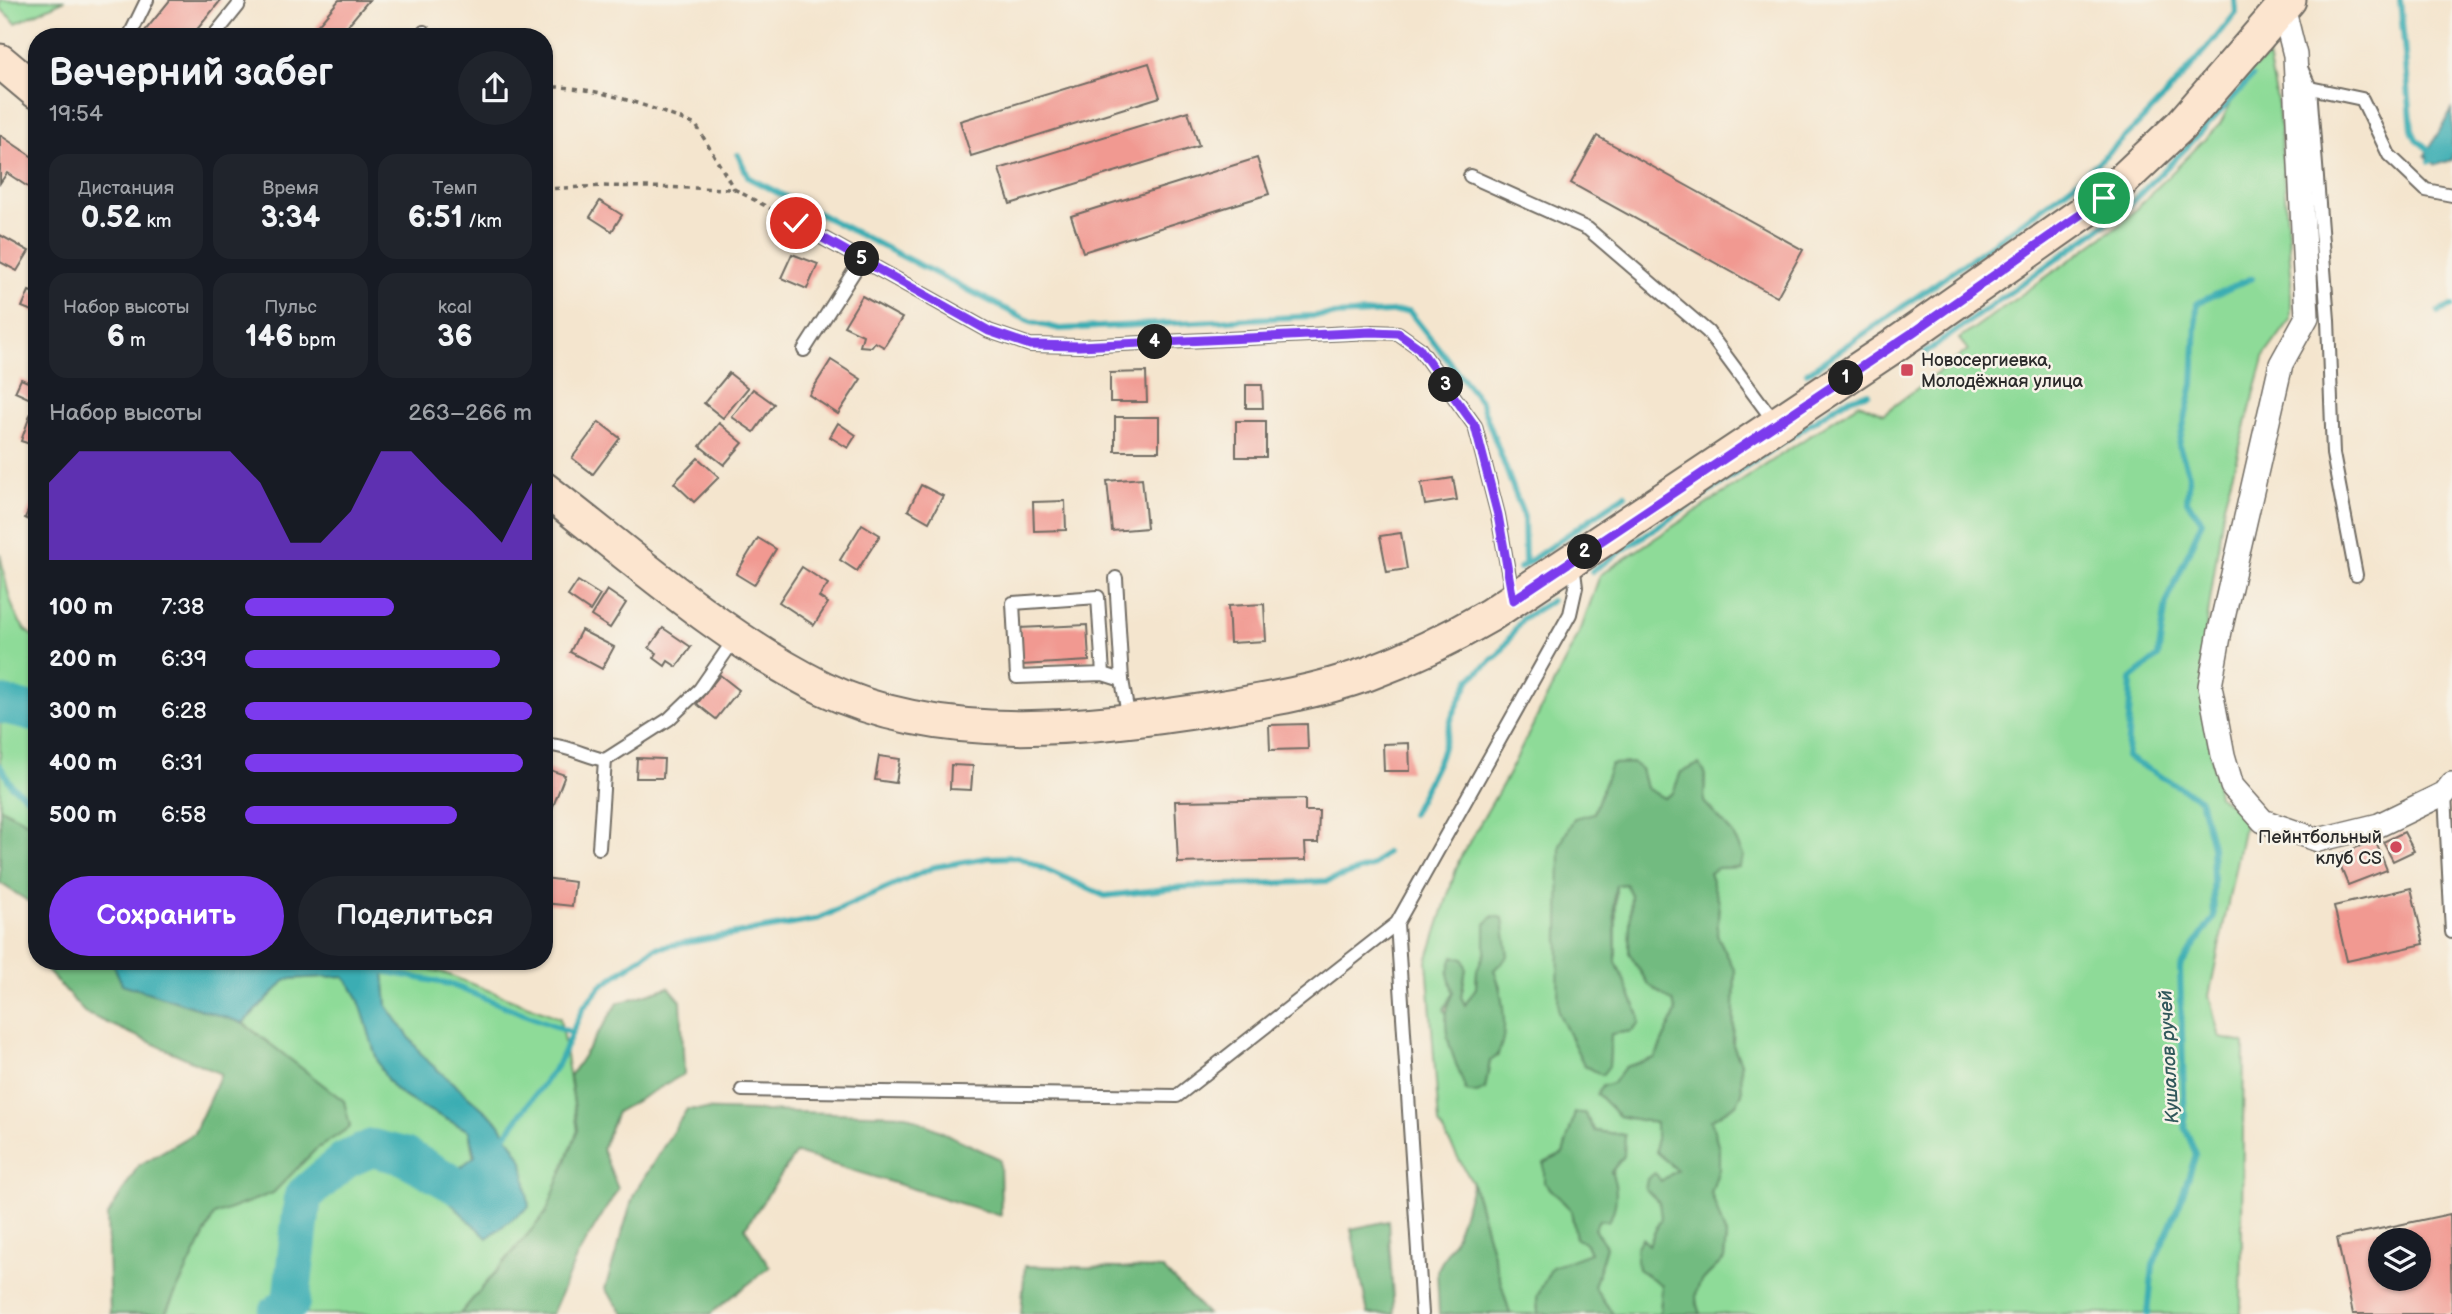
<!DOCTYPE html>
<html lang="ru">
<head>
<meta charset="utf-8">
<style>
  :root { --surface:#171b24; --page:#20242c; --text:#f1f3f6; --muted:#9ea1a6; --accent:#7c3aed }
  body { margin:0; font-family:"Balsamiq Sans",sans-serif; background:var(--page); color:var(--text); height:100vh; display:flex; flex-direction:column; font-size:26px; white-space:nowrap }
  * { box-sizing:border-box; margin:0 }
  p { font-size:23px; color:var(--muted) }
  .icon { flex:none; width:38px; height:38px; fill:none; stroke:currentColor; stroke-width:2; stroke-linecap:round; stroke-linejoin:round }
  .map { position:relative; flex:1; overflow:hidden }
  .panel { position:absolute; left:28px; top:28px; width:525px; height:942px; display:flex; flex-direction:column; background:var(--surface); border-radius:28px; box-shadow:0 2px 5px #0004 }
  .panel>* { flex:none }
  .controls { position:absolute; left:2368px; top:1228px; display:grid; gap:14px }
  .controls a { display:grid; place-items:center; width:63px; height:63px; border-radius:50%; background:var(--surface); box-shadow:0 2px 5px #0004; font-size:35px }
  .pin { position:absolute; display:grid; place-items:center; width:60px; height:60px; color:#fff; margin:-30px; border:4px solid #fff; border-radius:50%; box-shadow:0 2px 7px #0007 }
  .km { position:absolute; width:35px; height:35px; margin:-18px; border-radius:50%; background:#222; color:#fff; font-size:19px; line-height:35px; text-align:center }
  .round { display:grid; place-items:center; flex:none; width:74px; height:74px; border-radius:37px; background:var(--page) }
  .summary { display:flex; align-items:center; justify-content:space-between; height:119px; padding:0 21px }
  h1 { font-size:38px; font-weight:800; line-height:52px }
  .metrics { display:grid; grid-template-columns:repeat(3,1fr); gap:10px; height:119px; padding:7px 21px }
  .metrics div { display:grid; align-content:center; border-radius:18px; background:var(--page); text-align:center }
  .metrics b { font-size:30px; font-weight:800 }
  .metrics small { font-size:19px; font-weight:400 }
  .metrics p { font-size:19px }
  .chart { height:196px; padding:14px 21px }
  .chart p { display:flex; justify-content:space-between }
  .chart svg { width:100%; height:126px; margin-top:7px; fill:var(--accent); opacity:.7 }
  .action { display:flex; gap:14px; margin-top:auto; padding:14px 21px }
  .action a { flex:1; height:80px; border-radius:42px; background:var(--accent); color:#fff; font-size:28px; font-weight:800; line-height:80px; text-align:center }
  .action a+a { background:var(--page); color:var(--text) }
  ul { padding:0 21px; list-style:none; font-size:23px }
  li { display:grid; grid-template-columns:112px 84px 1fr; align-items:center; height:52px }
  li i { height:18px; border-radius:9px; background:var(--accent) }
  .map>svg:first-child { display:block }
  .green { fill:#8edb98; stroke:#5c8362; stroke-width:2; fill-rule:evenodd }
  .forest { fill:#72bb80; stroke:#4e7356; stroke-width:2 }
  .water { fill:#3badb3; stroke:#336c6f; stroke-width:2 }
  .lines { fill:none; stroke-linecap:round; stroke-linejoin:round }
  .stream { stroke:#3badb3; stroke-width:6 }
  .river { stroke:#3badb3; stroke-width:38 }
  .building { fill:#f19991; fill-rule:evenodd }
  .lane-casing { stroke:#716c64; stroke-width:16 }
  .street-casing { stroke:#716c64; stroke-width:26 }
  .secondary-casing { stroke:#716c64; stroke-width:37 }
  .path { stroke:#716c64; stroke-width:3.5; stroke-dasharray:5 5; stroke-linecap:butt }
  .lane { stroke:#fff; stroke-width:12 }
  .street { stroke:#fff; stroke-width:23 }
  .secondary { stroke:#fce5cf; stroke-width:33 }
  .route-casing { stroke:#fff; stroke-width:14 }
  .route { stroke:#7c3aed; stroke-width:9 }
  .poi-dot { fill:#d1495b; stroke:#f7f3e8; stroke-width:2.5 }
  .labels { text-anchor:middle; stroke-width:5; stroke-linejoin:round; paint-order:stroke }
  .poi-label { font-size:18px; fill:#2b2b2b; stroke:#f7f3e8; text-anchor:start }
  .water-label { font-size:19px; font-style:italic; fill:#31585b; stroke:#f7f3e8 }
</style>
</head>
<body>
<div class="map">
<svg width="2452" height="1314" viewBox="0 0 2452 1314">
  <rect width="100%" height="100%" fill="#f7f3e8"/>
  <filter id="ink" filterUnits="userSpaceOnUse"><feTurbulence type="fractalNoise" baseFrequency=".0143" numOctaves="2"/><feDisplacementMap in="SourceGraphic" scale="14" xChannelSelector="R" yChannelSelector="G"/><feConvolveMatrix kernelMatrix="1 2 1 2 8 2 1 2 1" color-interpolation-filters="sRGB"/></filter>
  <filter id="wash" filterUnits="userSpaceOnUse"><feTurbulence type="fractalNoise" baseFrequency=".00686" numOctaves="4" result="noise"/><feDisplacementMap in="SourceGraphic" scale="28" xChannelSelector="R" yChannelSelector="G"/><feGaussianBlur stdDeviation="1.57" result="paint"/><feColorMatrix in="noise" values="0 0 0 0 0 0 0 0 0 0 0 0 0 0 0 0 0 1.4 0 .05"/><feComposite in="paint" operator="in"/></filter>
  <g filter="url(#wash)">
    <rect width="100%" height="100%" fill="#f4e5ce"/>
    <g class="green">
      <path d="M0 0H65L16 23 0 8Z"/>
      <path d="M2268 57 2278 105 2291 272V319L2265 355 2224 504 2203 650 2208 733 2218 796 2246 815 2209 996 2220 1038 2244 1043 2241 1314H1700C1688 1285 1705 1279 1724 1259L1726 1236 1711 1193 1718 1169 1719 1149 1711 1120 1736 1104 1741 1063 1733 1045 1735 971 1717 935 1719 902 1709 873 1717 868 1739 867 1733 834 1704 802 1705 773 1681 772 1673 793 1664 798 1646 788 1641 769 1611 764 1594 813 1609 1066 1611 1034 1632 1031 1639 1015 1616 962V885L1627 884 1631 895 1629 953 1648 984 1673 1002 1676 1012 1655 1058 1625 1067 1613 1083 1619 1116 1656 1123V1152L1677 1170 1661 1181V1218L1638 1269 1662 1285 1660 1314H1613L1594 1287 1606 1247 1594 1229 1625 1135 1595 1131 1585 1114 1575 1113 1563 1154 1544 1182 1571 1210 1576 1238 1586 1244 1590 1253 1537 1296 1538 1314H1510L1473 1184 1439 1124 1427 961 1459 860 1508 775 1581 629 1600 575 1859 403 1883 414 1968 350 1959 339 2122 223 2220 124 2246 74ZM1485 924 1494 970 1501 989 1498 1056 1490 1061 1485 1089 1444 1009 1453 992V956L1463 959 1466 968 1461 997 1465 1005 1476 988 1477 970 1485 952Z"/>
      <path d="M0 553C5 577 11 628 37 638V827L0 808Z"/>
      <path d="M383 961 441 972 560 1018 578 1130 546 1213 460 1314H165L214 1215 273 1193 315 1150 350 1127 344 1101 243 1023 287 979 343 976C372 1005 365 1056 394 1088 405 1100 452 1121 469 1131L487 1238 499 1123 424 1058 387 1006Z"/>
    </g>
    <g class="forest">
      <path d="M1633 763 1641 769 1646 788 1664 798 1673 793 1681 772 1699 764 1705 773 1704 802 1733 834 1744 857 1739 867 1718 868 1709 873 1719 902 1717 935 1735 971 1733 1045 1741 1063 1742 1094 1736 1104 1711 1120 1719 1148V1169L1711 1193 1726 1236 1724 1259C1705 1279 1688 1285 1700 1314H1660L1662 1285 1638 1269 1636 1248 1642 1238 1649 1245 1661 1218 1659 1202 1645 1189 1647 1179 1655 1173 1661 1181 1677 1170 1656 1152V1123L1619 1116 1597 1094 1602 1086 1613 1083 1625 1067 1655 1058 1676 1012 1673 1002 1648 984 1629 953 1631 895 1626 884 1616 885 1614 895 1616 962 1639 1015V1024L1632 1031 1611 1034 1609 1066 1602 1075 1584 1065 1558 1012 1560 845 1574 818 1594 813 1611 764Z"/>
      <path d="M0 808 37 827V907L0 883Z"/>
      <path d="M1493 916 1503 918 1508 956 1494 970C1503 992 1513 1048 1490 1061L1485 1089 1477 1093 1466 1091C1454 1056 1436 1027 1453 992L1448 974 1453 956 1463 959 1466 968 1461 997 1465 1005 1476 988 1477 970 1485 952V924Z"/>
      <path d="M43 961H112L122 984 243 1023 344 1101 350 1127 315 1150 273 1193 214 1215 165 1314H110L107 1217 138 1166 194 1133 221 1074 85 1013 43 966Z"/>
      <path d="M669 987 681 1001 684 1074 617 1112 602 1149 618 1189 576 1258 552 1314H460L546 1213 578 1130 570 1076 618 1003Z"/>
      <path d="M687 1109 906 1115 1000 1159 1001 1216 796 1153 745 1228 770 1267 710 1314H624L605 1289 634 1194Z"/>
      <path d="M1575 1113H1584L1595 1131 1625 1135 1624 1156 1611 1172C1618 1187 1618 1208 1608 1221L1599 1220 1594 1229 1606 1246 1594 1287 1613 1314H1538L1537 1296 1552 1267 1590 1253 1586 1244 1576 1238 1571 1210 1544 1182V1163L1563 1154Z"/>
      <path d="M1473 1184 1510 1314H1439L1437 1271 1456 1235Z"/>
      <path d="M1388 1221 1394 1314H1368L1351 1229Z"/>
      <path d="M1025 1266 1163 1269 1207 1314H1021Z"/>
    </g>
    <g class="water">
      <path d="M2452 110V160L2436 165 2425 155Z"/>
      <path d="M112 961H383L387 1006 424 1058 499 1123 523 1161 529 1207 487 1238 434 1187 475 1156 469 1131C452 1121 405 1101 394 1088 365 1056 372 1005 343 976L287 979 243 1023 122 984Z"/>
    </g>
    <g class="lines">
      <g class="stream">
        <path d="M2400 0 2412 130 2416 139 2433 153"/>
        <path d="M738 155 749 178 1031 322 1060 329 1409 311 1481 402 1524 517 1525 564"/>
        <path d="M2430 161 2452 149"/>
        <path d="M2438 312 2452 306"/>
        <path d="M1926 352 2120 214 2187 147 2252 77"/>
        <path d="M1807 373C1888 316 1971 261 2050 202 2120 149 2182 81 2236 13L2235 0"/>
        <path d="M1520 568 1625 495"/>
        <path d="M1592 571 1844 401 1868 393"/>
        <path d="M0 766 12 786 37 804"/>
        <path d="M1412 814 1440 757 1452 717 1470 679 1500 653 1522 619 1551 601"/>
        <path d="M378 970 449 984 572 1033"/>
        <path d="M501 1141 558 1064 583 1008 601 986 655 948 815 920 934 867 987 858 1018 857 1105 896 1183 887 1327 881 1372 866 1386 853"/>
        <path d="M2148 1314 2153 1265 2180 1203 2196 1154 2185 1128 2180 967 2214 917 2212 846 2200 799 2127 757 2131 679 2158 657 2166 604 2202 521 2187 501 2189 475 2179 445 2193 384 2197 303 2252 278"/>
      </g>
      <g class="river">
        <path d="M0 704 37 713"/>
        <path d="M277 1314 291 1302 303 1196 345 1160 372 1148 404 1156 457 1186 483 1194 490 1184"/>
      </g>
    </g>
    <g id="blocks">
      <g class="building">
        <path d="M170 0H221L191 37H140Z"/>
        <path d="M339 0H369L338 37H327L316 27Z"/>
        <path d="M1149 63 1160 97 971 156 960 121Z"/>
        <path d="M1188 111 1199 146 1010 204 999 169Z"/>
        <path d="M0 135 37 160V193L7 173 0 183Z"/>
        <path d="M1597 136 1803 250 1777 297 1571 183Z"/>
        <path d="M1257 158 1269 194 1083 252 1071 216Z"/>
        <path d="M600 201 622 215 612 231 590 217Z"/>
        <path d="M0 235 29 251 17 271 0 262Z"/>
        <path d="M792 254 818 264 807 289 781 278Z"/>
        <path d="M29 291 37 294V313L22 307Z"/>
        <path d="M862 296 902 318 884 347 875 342 871 347 860 346 863 335 844 326Z"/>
        <path d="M831 360 861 379 838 414 809 395Z"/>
        <path d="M1146 372 1147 402H1110V373Z"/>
        <path d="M729 373 748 388 723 418 704 403Z"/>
        <path d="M21 379 37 386V402L15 392Z"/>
        <path d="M1246 385H1262L1263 408H1246Z"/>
        <path d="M753 389 774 404 754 432 732 417Z"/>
        <path d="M32 410 37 411V434L33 445 21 441Z"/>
        <rect x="1115" y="417" width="44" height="34"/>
        <rect x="1236" y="421" width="30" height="36"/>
        <path d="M599 422 620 438 593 474 572 458Z"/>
        <path d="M719 423 743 443 724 465 700 446Z"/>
        <path d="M838 423 856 435 848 448 830 437Z"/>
        <path d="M698 458 719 477 694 502 674 483Z"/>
        <path d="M1142 478 1147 528 1112 531 1107 481Z"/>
        <path d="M1453 478 1457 500 1425 505 1421 483Z"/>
        <path d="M921 485 943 496 929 522 908 510Z"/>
        <path d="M37 491V524L25 518Z"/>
        <path d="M1065 501 1066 530 1034 531 1033 502Z"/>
        <path d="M862 524 880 535 857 571 840 560Z"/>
        <path d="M1401 533 1407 569 1387 572 1380 536Z"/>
        <path d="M758 538 776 549 754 585 736 574Z"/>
        <path d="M802 567 828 584 819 597 828 603 814 625 779 602Z"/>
        <path d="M578 581 600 595 590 611 568 596Z"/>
        <path d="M607 590 626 603 610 628 591 616Z"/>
        <path d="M1264 604 1266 641 1230 643 1228 606Z"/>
        <path d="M1087 625 1089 661 1021 665 1019 628Z"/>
        <path d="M663 628 691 647 677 667 668 661 665 666 654 658 657 653 649 648Z"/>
        <path d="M581 630 614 647 602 669 570 652Z"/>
        <path d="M720 675 739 690 716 719 697 704Z"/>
        <path d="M1307 724 1308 749 1270 750 1269 725Z"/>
        <path d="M1409 743 1410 771H1384L1383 744Z"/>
        <path d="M879 756 900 759 896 783 875 780Z"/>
        <path d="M637 758 664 759 663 778H636Z"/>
        <path d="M951 765 973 766 971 790 950 789Z"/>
        <path d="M544 768 565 775 552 809 544 806Z"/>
        <path d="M1305 799V811H1319L1318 843H1305L1306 860 1178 863 1175 801Z"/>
        <path d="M2404 832 2414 851 2393 861 2383 842Z"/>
        <path d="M2375 840 2387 870 2348 885 2336 856Z"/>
        <path d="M544 878 575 882 572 906 544 903Z"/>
        <path d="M2411 888 2424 944 2347 961 2334 906Z"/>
        <path d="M2450 1214 2452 1314H2353L2337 1238ZM2380 1241H2418V1279H2380Z"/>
      </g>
    </g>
  </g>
  <g filter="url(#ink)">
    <use href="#blocks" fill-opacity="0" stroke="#716c64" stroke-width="2"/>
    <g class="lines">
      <g class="lane-casing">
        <g id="lane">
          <path d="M129 37 147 0"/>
          <path d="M213 37 238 6 240 0"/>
          <path d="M423 37 424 32"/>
          <path d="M2301 68 2310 88 2328 320 2333 454 2356 575"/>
          <path d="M2310 88 2362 99 2389 155 2426 190 2452 195"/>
          <path d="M1470 176 1588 229 1708 332 1776 424"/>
          <path d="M796 223 989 331 1030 345 1079 346 1372 332 1398 333 1419 348 1475 426 1498 515 1513 599"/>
          <path d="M804 350 862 259"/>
          <path d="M1116 578 1122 680 1129 720"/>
          <path d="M1103 674 1098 597 1013 603 1017 677 1103 674 1122 680"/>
          <path d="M544 746C560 742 587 757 605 760"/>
          <path d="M2445 793 2452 932"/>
          <path d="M599 848 605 760 669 719 700 689 736 637"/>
          <path d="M1397 923 1422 1314"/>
          <path d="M742 1090 1177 1096 1397 923 1570 614 1576 587 1573 564"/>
        </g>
      </g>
      <g class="street-casing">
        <path id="street" d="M2277 0 2283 7 2295 55 2307 317 2281 364 2220 631 2210 686 2223 755 2232 786 2263 821 2318 840 2379 825 2445 793 2452 784"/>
      </g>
      <g class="secondary-casing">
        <g id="secondary">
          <path d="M0 61 37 92"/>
          <path d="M544 489C633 557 723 639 823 688 943 746 1091 729 1218 708 1268 700 1319 691 1367 674 1410 658 1451 638 1490 615L1892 347 2104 198 2181 125 2289 0"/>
        </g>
      </g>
      <g class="path">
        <path d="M544 87C595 85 650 107 696 125L734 189"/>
        <path d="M544 189 603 186 734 189 784 216"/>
      </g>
      <use href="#lane" class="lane"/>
      <use href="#street" class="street"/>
      <use href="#secondary" class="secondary"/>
    </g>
  </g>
  <g class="lines" filter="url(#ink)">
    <g class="route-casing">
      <path id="route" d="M796 223 989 331 1030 345 1079 346 1372 332 1398 333 1419 348 1475 426 1498 515 1513 600 1912 333 2104 198"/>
    </g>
    <use href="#route" class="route"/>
  </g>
  <g class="poi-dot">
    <rect x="1900" y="363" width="14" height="14" rx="3.5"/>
    <circle cx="2396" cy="847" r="7"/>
  </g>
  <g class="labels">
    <g class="poi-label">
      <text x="1921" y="366">Новосергиевка,<tspan x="1921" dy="21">Молодёжная улица</tspan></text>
      <text x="2382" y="843" text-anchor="end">Пейнтбольный<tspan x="2382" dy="21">клуб CS</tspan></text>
    </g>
    <g class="water-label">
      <text transform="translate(2168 1057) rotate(-93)" y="7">Кушалов ручей</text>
    </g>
  </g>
</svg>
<div class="controls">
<a><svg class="icon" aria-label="layers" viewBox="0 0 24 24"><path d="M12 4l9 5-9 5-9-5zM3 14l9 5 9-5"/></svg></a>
</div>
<div class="pin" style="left:2104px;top:198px;background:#1e9e55"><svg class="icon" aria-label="arrive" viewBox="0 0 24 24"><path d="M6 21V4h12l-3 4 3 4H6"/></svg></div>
<div class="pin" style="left:796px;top:223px;background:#d93025"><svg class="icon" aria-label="check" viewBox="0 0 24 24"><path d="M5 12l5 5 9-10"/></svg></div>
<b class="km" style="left:1846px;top:378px">1</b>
<b class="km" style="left:1585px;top:552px">2</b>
<b class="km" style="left:1446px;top:385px">3</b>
<b class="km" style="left:1155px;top:342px">4</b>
<b class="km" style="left:862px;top:259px">5</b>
<section class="panel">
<div class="summary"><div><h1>Вечерний забег</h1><p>19:54</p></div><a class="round"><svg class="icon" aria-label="share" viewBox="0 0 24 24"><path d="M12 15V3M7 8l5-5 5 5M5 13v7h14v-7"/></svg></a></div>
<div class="metrics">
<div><p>Дистанция</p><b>0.52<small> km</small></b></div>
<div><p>Время</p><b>3:34</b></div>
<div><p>Темп</p><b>6:51<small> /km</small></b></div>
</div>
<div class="metrics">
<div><p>Набор высоты</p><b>6<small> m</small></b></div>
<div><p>Пульс</p><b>146<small> bpm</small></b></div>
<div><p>kcal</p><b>36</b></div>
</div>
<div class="chart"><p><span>Набор высоты</span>263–266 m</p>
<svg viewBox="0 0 160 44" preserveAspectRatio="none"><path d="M0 44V17L10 6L20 6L30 6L40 6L50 6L60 6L70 17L80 38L90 38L100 27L110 6L120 6L130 17L140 27L150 38L160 17V44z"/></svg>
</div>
<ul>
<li><b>100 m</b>7:38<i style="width:52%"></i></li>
<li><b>200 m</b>6:39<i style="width:89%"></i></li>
<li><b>300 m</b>6:28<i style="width:100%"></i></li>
<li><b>400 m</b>6:31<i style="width:97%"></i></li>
<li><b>500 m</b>6:58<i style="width:74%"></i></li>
</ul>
<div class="action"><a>Сохранить</a><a>Поделиться</a></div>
</section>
</div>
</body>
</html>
